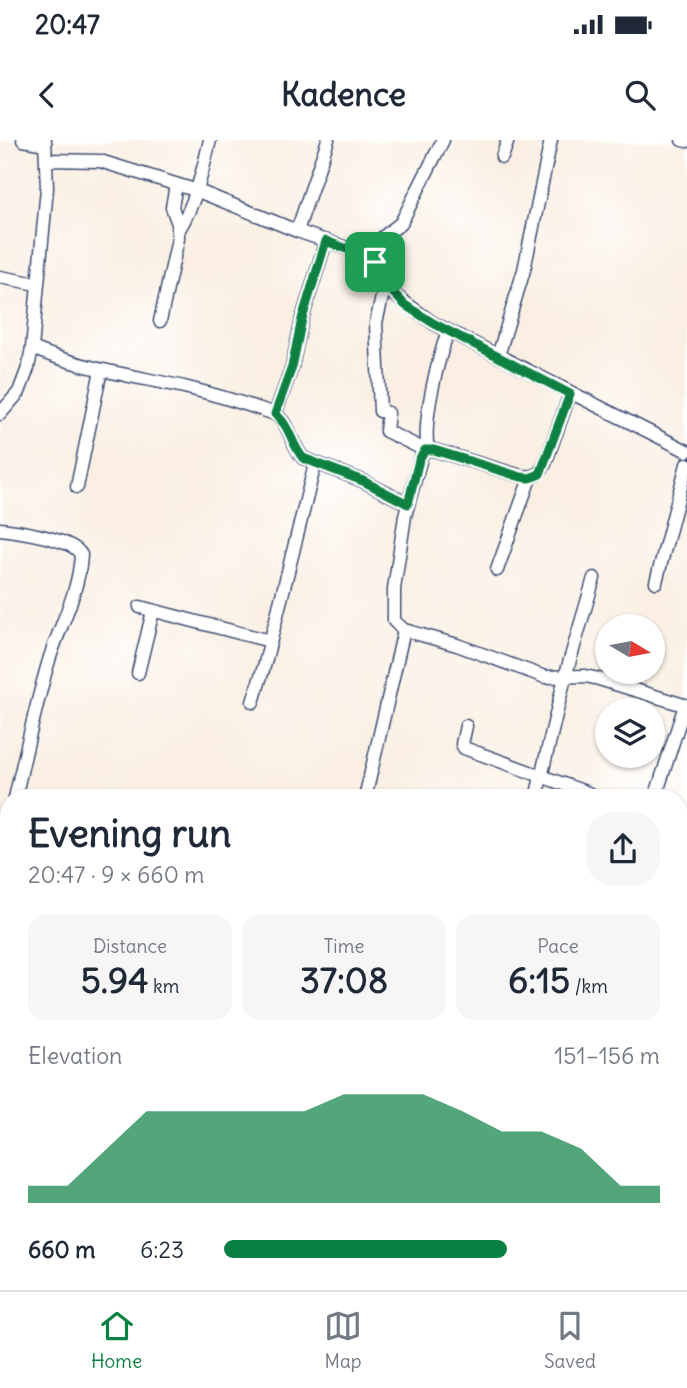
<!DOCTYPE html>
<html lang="en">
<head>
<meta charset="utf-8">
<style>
  :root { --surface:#fff; --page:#f6f6f7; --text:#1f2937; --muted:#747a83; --line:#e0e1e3; --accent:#0b8043 }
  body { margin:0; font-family:Delius,sans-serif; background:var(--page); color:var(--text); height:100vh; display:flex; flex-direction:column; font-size:26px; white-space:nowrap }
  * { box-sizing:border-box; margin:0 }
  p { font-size:23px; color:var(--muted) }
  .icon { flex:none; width:38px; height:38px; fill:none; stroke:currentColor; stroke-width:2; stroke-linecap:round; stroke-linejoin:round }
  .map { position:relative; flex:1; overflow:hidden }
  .side { position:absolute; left:0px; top:649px; width:688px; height:502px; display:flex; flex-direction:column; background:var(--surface); border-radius:28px 28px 0 0; box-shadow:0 2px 5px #0004 }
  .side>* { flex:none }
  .needle { width:46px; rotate:100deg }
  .tools { position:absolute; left:595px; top:474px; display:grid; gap:14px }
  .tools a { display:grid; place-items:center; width:70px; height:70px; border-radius:50%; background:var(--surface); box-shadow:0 2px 5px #0004; font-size:35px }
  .pin { position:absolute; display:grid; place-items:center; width:60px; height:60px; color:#fff; margin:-30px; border-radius:14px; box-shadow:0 4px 10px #0006 }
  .round { display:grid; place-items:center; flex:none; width:74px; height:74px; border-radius:28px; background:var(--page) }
  .summary { display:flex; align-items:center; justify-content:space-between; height:119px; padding:0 28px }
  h1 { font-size:38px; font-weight:800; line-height:52px }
  .stats { display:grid; grid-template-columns:repeat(3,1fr); gap:10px; height:119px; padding:7px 28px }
  .stats div { display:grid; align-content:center; border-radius:18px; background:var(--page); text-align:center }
  .stats b { font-size:35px; font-weight:800 }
  .stats small { font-size:19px; font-weight:400 }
  .stats p { font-size:19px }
  .chart { height:196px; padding:14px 28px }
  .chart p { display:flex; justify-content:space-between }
  .chart svg { width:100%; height:126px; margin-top:7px; fill:var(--accent); opacity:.7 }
  ul { padding:0 28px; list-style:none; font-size:23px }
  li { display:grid; grid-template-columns:112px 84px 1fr; align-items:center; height:52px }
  li i { height:18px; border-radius:9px; background:var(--accent) }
  .status { display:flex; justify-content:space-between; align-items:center; height:49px; padding:0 35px; background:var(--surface); direction:ltr }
  .status svg { height:19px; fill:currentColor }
  header { display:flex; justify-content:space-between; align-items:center; height:91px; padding:0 28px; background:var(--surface); font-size:32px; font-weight:800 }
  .tab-bar { display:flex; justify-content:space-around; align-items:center; height:98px; border-top:2px solid var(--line); background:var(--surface); font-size:19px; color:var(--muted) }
  .tab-bar a { display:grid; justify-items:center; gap:4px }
  .tab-bar .active { color:var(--accent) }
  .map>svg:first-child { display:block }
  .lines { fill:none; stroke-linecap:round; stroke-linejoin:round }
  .minor-casing { stroke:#3c4c72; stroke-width:15 }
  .minor { stroke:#fff; stroke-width:12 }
  .route-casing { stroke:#fff; stroke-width:14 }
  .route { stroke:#0b8043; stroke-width:9 }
</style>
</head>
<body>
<div class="status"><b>20:47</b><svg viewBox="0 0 49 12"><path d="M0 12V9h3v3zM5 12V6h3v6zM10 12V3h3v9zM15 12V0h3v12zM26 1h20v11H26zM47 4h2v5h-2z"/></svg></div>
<header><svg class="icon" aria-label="back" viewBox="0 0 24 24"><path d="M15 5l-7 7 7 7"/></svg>Kadence<svg class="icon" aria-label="search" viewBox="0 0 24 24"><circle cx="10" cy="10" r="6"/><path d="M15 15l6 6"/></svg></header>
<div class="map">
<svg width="687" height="1150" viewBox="0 0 687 1150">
  <rect width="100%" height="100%" fill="#fff"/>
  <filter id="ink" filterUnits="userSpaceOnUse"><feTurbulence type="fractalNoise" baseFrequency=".0143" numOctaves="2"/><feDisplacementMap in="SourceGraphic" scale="14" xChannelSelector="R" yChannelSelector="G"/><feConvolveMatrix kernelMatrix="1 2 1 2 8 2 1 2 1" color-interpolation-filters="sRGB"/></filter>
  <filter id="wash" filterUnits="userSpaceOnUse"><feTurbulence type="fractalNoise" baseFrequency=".00686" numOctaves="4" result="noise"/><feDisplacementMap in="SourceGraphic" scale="28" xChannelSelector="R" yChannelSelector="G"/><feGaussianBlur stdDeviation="1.57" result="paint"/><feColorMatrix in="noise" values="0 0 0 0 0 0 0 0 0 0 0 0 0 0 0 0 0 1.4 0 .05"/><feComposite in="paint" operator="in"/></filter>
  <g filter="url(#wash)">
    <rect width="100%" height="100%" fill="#faefe2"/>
  </g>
  <g filter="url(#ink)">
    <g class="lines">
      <g class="minor-casing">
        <g id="minor">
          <path d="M23 0 45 4"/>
          <path d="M682 0 687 1"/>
          <path d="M502 17 508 0"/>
          <path d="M47 20 100 21 198 51 297 91 367 115 378 126 385 144 392 153 433 183 687 311"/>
          <path d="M178 91C196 62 202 33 210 0"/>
          <path d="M297 91 328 0"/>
          <path d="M375 122 382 98 401 83 443 0"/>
          <path d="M0 137 37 144"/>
          <path d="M385 144 376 183 380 271 388 273 386 291 425 310"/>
          <path d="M160 181 178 99V84L172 67 176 45"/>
          <path d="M32 208C82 229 135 236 188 248 217 255 246 264 275 274 290 284 291 304 303 318L363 341 408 364"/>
          <path d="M498 216 524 130 551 0"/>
          <path d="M570 254 545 324C539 335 534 338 521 336L434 310H425L422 314 405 376 394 449V481L404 490 457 505 545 537 585 536 599 539 687 566"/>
          <path d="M0 274 19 252 28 228 32 208 47 48 45 0"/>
          <path d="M275 274 292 227 302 179 326 101"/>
          <path d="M428 310C422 280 438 220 448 191"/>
          <path d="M77 347 101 230"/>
          <path d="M0 389C18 391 74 399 81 415 79 452 61 483 50 517 36 563 26 611 15 658"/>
          <path d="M497 430 530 338"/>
          <path d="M656 442 687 324"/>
          <path d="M140 467 270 501"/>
          <path d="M138 533 153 471"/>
          <path d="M253 562 265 523 315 324"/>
          <path d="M466 586 462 604 464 608 588 653"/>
          <path d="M365 658 404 490"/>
          <path d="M536 658 565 537 594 438"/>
          <path d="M655 658 685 565"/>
          <path d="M0 732 9 688"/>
          <path d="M681 790 687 771"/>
          <path d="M679 910 687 885"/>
          <path d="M0 1116 9 1120"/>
          <path d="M67 1143 83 1150"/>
          <path d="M320 1150 323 1143"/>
          <path d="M422 1150 424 1143"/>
        </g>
      </g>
      <use href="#minor" class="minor"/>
    </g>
  </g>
  <g class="lines" filter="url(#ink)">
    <g class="route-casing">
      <path id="route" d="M326 101 373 119 385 144 405 165 433 183 570 254 540 334 530 338 521 337 434 310H425L419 320 408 364 363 341 303 318C291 304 290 285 275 274L292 227 302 179Z"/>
    </g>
    <use href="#route" class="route"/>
  </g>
</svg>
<div class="tools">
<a><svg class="needle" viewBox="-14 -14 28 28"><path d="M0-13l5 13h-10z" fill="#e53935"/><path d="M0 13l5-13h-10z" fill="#747a83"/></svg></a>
<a><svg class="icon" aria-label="layers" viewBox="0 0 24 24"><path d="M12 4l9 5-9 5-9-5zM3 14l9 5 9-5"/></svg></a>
</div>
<div class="pin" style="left:375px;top:122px;background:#1e9e55"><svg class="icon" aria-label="arrive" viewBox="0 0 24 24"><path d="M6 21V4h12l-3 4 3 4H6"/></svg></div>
<section class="side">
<div class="summary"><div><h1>Evening run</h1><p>20:47 · 9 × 660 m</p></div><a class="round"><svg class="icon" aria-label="share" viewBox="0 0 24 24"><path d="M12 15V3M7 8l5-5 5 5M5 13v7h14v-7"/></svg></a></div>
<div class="stats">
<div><p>Distance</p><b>5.94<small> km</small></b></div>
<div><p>Time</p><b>37:08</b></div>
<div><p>Pace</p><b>6:15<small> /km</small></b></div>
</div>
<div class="chart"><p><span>Elevation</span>151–156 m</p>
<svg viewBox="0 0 160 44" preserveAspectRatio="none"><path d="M0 44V38L10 38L20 25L30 12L40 12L50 12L60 12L70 12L80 6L90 6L100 6L110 12L120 19L130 19L140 25L150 38L160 38V44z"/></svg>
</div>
<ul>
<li><b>660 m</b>6:23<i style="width:65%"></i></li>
</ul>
</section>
</div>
<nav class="tab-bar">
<a class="active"><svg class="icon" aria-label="home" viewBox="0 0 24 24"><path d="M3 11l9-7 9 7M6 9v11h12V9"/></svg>Home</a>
<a><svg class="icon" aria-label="map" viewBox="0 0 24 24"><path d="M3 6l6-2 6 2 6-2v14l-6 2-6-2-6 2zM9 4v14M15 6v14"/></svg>Map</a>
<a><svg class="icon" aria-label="saved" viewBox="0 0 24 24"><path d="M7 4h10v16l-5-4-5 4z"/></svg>Saved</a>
</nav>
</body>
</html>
